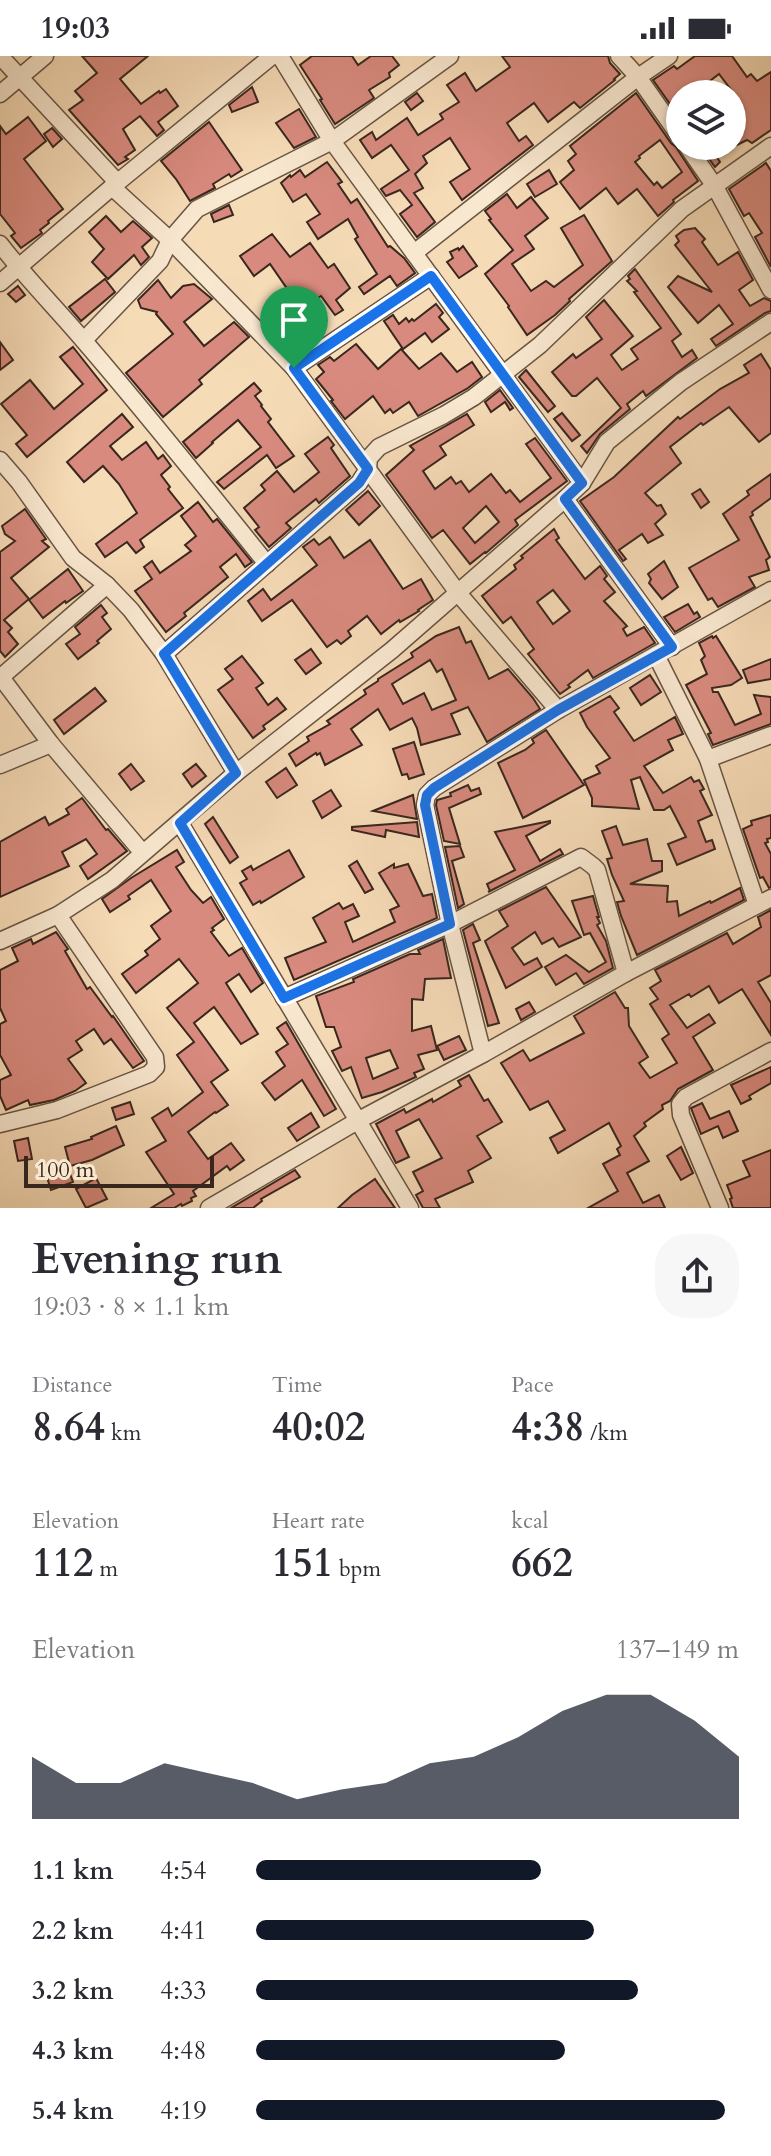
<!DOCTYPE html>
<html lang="en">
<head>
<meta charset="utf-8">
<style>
  :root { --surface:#fff; --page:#f7f7f7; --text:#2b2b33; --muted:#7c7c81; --accent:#111827 }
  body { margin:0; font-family:Cardo,serif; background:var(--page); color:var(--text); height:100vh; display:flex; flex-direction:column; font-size:30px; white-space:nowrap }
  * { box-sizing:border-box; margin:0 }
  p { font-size:26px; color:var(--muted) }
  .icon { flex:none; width:44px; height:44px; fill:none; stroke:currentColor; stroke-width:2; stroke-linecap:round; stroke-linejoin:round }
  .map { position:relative; height:1152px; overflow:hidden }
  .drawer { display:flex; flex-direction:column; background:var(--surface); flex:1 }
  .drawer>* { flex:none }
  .controls { position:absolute; left:666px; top:24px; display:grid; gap:16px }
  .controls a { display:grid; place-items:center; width:80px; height:80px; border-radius:50%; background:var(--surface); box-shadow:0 2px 6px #0004; font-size:40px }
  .scale { position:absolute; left:24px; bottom:20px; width:190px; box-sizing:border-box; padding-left:8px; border:4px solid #39271e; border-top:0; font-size:22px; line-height:28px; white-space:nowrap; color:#39271e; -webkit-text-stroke:6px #f9e8d0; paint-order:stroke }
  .pin { position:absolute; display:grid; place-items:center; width:68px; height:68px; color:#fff; margin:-82px -34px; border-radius:50% 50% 50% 0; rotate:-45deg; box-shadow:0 0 8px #0007 }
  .pin .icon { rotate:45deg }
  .round { display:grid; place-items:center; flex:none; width:84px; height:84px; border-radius:32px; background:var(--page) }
  .headline { display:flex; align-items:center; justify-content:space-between; height:136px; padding:0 32px }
  h1 { font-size:44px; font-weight:800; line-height:60px }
  .metrics { display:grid; grid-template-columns:repeat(3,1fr); gap:12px; height:136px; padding:8px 32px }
  .metrics div { display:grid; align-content:center }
  .metrics b { font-size:40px; font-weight:800 }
  .metrics small { font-size:22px; font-weight:400 }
  .metrics p { font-size:22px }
  .chart { height:224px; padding:16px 32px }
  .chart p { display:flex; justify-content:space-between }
  .chart svg { width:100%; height:144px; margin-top:8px; fill:var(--accent); opacity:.7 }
  ul { padding:0 32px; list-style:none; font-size:26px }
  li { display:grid; grid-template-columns:128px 96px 1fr; align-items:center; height:60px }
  li i { height:20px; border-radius:10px; background:var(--accent) }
  .status { display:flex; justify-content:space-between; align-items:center; height:56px; padding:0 40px; background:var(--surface); direction:ltr }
  .status svg { height:22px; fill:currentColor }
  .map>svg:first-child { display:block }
  .building { fill:#d88a7e; stroke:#39271e; stroke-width:2; fill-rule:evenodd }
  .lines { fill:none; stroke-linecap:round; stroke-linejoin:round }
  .minor-casing { stroke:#685444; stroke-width:19 }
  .minor { stroke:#f9e8d0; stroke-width:16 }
  .route-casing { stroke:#fff; stroke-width:16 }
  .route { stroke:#1a73e8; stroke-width:10 }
</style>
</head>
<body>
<div class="status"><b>19:03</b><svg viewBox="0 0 49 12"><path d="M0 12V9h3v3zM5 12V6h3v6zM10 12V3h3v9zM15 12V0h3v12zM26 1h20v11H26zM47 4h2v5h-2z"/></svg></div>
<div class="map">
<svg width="771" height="1152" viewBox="0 0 771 1152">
  <rect width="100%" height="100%" fill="#f6dbb7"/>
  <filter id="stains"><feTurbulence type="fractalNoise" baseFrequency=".0025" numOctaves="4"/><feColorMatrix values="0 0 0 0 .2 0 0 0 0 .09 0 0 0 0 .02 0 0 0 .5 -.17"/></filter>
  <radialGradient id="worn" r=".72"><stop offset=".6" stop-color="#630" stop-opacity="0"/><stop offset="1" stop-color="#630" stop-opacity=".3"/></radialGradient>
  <g class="building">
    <path d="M82 0H148L120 23 141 48 159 35 160 37 166 33 178 50 158 66 164 74 157 80 140 60 123 73 135 94 125 101 128 103 118 109 69 54 83 44 75 35 97 17Z"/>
    <path d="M312 0H352L358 9 371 0H392L399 9 389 17 390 21 369 34 374 42 335 68 320 44 322 43 300 9Z"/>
    <path d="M502 0H608L610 7 620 18 614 23 615 24 580 52 574 46 548 66 534 47 507 67 519 85 526 80 533 89 462 144 450 126 470 113 450 82 423 100 427 107 415 118 423 132 414 137 435 166 417 181 400 158 412 149 400 134 386 140 381 133 409 114 391 89 372 102 360 84 372 76 376 84 407 62 418 79 443 63 440 58 459 46 447 29 465 17 476 35 510 11Z"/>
    <path d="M695 0H732L747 21 751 18 757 25 771 16V74L752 87 747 84 737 89 732 83V35L719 18 693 38H680V62L653 24 674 10 677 13Z"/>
    <path d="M252 31 258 46 232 56 229 49Z"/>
    <path d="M417 37 423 45 411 54 405 46Z"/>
    <path d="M636 37 671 87 676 91 698 125 673 144 674 146 658 160 637 133 618 148 606 132 580 153 560 126 574 114 568 105 576 98 570 90ZM660 84 682 116 662 132 657 126 654 129 635 106 640 102 639 100Z"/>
    <path d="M299 53 316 81 294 92 276 67Z"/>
    <path d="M28 61 46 85 24 103 63 153 48 165 49 167 40 174 42 177 21 192 11 180 15 177 0 158V70L6 78Z"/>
    <path d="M209 66 242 114 231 121 229 118 213 128 215 132 190 145 176 123 161 105Z"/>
    <path d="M52 72 62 83 53 91 44 78Z"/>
    <path d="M700 90H709L720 106 715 111Z"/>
    <path d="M327 106 342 126 338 128 351 147 357 143 388 191 390 190 404 202 415 217 397 230 390 220 364 238 359 231 377 218 355 183 358 181 348 163 318 183 307 166 320 158 306 138 293 146 281 127 290 119 291 121 300 114 305 121Z"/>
    <path d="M766 107 771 115V211L755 181 762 177 749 157 744 160 729 133Z"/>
    <path d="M549 114 557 128 535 141 527 128Z"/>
    <path d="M507 138 517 152 531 141 548 162 525 180 534 193 512 208 531 235 546 225 554 231 583 209 561 172 584 159 612 205 569 243 570 245 555 259 527 279 508 251 509 250 485 218 513 194 489 164 491 163 485 155Z"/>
    <path d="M229 149 233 159 214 166 211 158Z"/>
    <path d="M106 160 121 176 133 165 152 182 142 191 149 201 141 209 134 199 108 223 92 206 104 193 89 176Z"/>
    <path d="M695 172 705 183 702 186 718 209 738 196 753 224 739 234 750 250 764 242 771 245V255L765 257 716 290 711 283 733 268 719 249 698 267 668 231 678 220 712 236 675 189 679 185 676 180 684 174Z"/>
    <path d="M272 178 290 201 310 187 328 212 334 208 350 232 336 244 343 254 335 259 321 240 292 258 303 275 308 272 318 283 296 298 286 288 288 286 270 259 292 245 288 239 290 237 270 208 254 220 240 200Z"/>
    <path d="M463 190 477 210 459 222 447 206 453 202 450 196 458 192 459 194Z"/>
    <path d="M635 213 681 278 672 285 682 301 692 294 697 302 646 340 643 335 627 348 630 353 600 378 587 397 581 390 621 352 597 322 576 340H572L552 316 573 298 576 302 602 283 586 261 604 244 633 280 611 299 622 314 638 303 631 293 661 272 634 236 637 235 627 225 630 223 628 220Z"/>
    <path d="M105 223 115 236 81 265 69 251Z"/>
    <path d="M158 224 171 242 183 230 194 228 212 243 184 266 204 290 234 266 249 281 199 324 202 328 163 361 126 317 173 278 156 258 157 256 141 252 138 244Z"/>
    <path d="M18 230 25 239 16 246 8 238Z"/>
    <path d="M436 248 443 257 439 261 449 273 432 286 425 277 403 293 384 265 393 259 399 268 406 262 409 266 412 263 414 265Z"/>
    <path d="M0 286 13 304 0 314Z"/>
    <path d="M356 288 378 313 401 293 419 313 441 297 457 316 472 306 482 321 468 332 418 360 409 346 393 357 390 353 385 357 373 340 345 363 331 345 333 344 316 323 324 316 318 309 330 301 334 305Z"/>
    <path d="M73 291 107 334 27 401 16 388 27 379 1 348 30 324 54 353 83 328 60 301Z"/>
    <path d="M761 298 771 314V377L759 386 729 351 703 369 701 367 670 391 681 407 645 437 657 450 661 449 666 458 655 468 663 479 648 487 642 478 619 494 626 503 623 505 580 445 614 421 678 361 680 363 720 333 749 317 744 309Z"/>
    <path d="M526 314 555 350 548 356 519 321Z"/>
    <path d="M254 327 261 335 255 340 262 349 261 350 271 363 268 366 294 400 276 412 267 399 224 433 217 426 261 391 238 364 212 386 213 387 196 402 183 386Z"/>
    <path d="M500 334 513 352 510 354 505 346 491 356 485 346Z"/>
    <path d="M562 357 580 379 572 385 554 363Z"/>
    <path d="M122 358 133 371 110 390 122 404 146 386 158 403 163 399 171 410 161 419 170 431 168 433 183 452 140 484 144 491 136 497 127 486 105 501 96 488 137 457 119 428 103 410 84 426 67 406Z"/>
    <path d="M467 358 474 369 440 390 446 399 423 415 435 433 451 421 456 428 461 425 469 436 491 418 506 437 510 434 520 446 551 422 526 388 535 382 567 425 515 464 518 469 486 497 485 496 470 508 443 474 432 482 386 419 414 394 410 390ZM486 450 499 466 475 487 463 472Z"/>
    <path d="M328 381 334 389 331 392 350 420 319 447 316 443 286 467 291 472 269 491 255 474 259 471 244 452 265 434 261 429 277 415 294 436 319 416 305 398Z"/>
    <path d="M771 418V442L752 456 753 459 750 461 770 501 766 504 769 514 749 521 755 531 718 551 712 542 708 544 689 512 739 484 723 458 749 439 747 435Z"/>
    <path d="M700 433 709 446 701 452 692 438Z"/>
    <path d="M368 435 380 450 359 469 346 454Z"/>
    <path d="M198 446 213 466 217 463 252 506 245 511 236 498 220 511 228 521 184 557 186 560 166 576 135 535 152 523 144 511 152 505 160 517 191 495 185 489 196 480 181 460Z"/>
    <path d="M25 453 46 483 42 485 49 491 11 522 29 543 4 564 12 572 8 576 18 588 5 601 0 595V496L15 485 5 478 2 470Z"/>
    <path d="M554 473 559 482 556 484 585 523 600 510 607 520 604 523 615 536 604 545 627 570 623 573 627 580 644 571 655 587 593 622 588 614 568 629 570 631 560 638 528 598 534 593 511 561 503 567 482 540 516 513 514 509 523 502 521 500ZM553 534 570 555 553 568 537 546Z"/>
    <path d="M330 481 344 502 370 484 403 533 421 523 433 544 418 554 419 555 400 566 399 564 381 578 367 560 348 575 351 580 341 588 337 584 327 591 292 544 262 565 248 545 263 533 271 544 317 509 303 491 314 483 319 489Z"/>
    <path d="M664 505 678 531 662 543 649 527 651 523 648 518Z"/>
    <path d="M68 513 83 535 66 547 65 545 43 562 29 544Z"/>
    <path d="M688 548 694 558 697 556 700 561 675 576 664 561Z"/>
    <path d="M101 549 107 557 102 561 111 573 97 585 99 587 78 603 66 588 80 578 75 571Z"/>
    <path d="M459 571 466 587 471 585 489 623 508 613 533 642 540 653 487 686 468 651 451 658 460 678 421 689 417 672 412 662 390 674 378 653 351 673 362 689 325 709 320 697 317 699 316 697 296 710 289 698 309 685 307 681 330 668 327 665 366 638 364 634 378 625V623L413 601 411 597 436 580ZM430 604 437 616 442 613 456 644 432 654 424 637 403 648 392 628Z"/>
    <path d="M712 580 713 582 716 580 742 622 731 629 712 632 713 636H718L735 669 761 658 754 639 771 641V668L713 689 708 678 711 677 686 629 707 618 701 604 705 600 699 587Z"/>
    <path d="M311 593 321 607 306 618 295 604Z"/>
    <path d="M242 600 263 627 256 632 268 649 277 642 286 653 263 670 265 673 253 682 218 634 233 623 225 613Z"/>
    <path d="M771 603V623L748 627 743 614Z"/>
    <path d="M650 619 661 636 641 649 630 632Z"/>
    <path d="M95 632 106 645 64 678 54 664Z"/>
    <path d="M610 640 619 652 614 656 634 685 675 661 683 678 668 684 673 694 644 710 663 737 691 721 694 726 699 724 704 733 700 735 712 759 698 765 706 786 712 784 715 793 677 809 668 788 686 781 670 750 664 754H654L640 721 631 724 639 753 592 750V742L584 724 600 717 596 710 610 702 587 671 580 657Z"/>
    <path d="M546 674 584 729 523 762 498 707 525 694 534 687 532 683Z"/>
    <path d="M414 686 424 718 409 723 407 718 402 719 393 693Z"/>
    <path d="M131 708 144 725 131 734 119 718Z"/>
    <path d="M196 708 206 720 192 731 183 718Z"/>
    <path d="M286 712 297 729 277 742 266 726Z"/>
    <path d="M468 729 471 735 479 732 481 738 449 752 460 788 444 785 436 749 437 744 451 740 450 737Z"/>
    <path d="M331 734 341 750 322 762 313 745Z"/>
    <path d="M413 739 417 763 373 755Z"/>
    <path d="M82 742 106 774 108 773 127 795 88 823 80 810 97 798 86 783 62 796 69 810 0 841V786L45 761 49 769 69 758 66 753Z"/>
    <path d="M771 759V782L767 783 768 786 765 787 771 798V831L769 832 763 821 760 822 743 773 752 769 751 765Z"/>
    <path d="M213 761 238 801 230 807 205 768Z"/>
    <path d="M550 765V767L526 780 540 805 560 793 563 798 488 836 490 835 487 828 515 814 495 776Z"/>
    <path d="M417 766 419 781 386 774 385 781 352 774V771Z"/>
    <path d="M616 770 623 789 647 783 652 805H662V815L630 828 668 830 667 846 677 845 679 860 710 845 711 847 740 832 744 844 637 899 621 860 617 846 624 845 612 819 607 803 612 802 602 775Z"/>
    <path d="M460 790 464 801 452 805 464 848 458 852 445 791Z"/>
    <path d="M177 794 184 806 176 811 191 834 203 847 211 841 224 863 212 872 214 874 211 876 229 900 242 892 263 927 251 936 239 918 226 927 258 978 241 988 214 951 194 967 228 1014 211 1026 228 1049 216 1057 215 1056 188 1076 208 1103 231 1087 244 1104 230 1114 227 1110 193 1135 196 1140 191 1142 192 1145 182 1150 181 1148 174 1152H151L174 1138 146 1096 166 1085 152 1062 168 1052 172 1060 203 1036 177 999 194 986 167 952 198 927 179 903 136 937 122 918 148 899 145 895 160 883 151 870 171 855 151 824 128 840 130 843 110 856 102 843 131 822Z"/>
    <path d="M289 794 304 821 261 847 260 845 253 849 240 827 247 823 242 815 251 810 253 814Z"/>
    <path d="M357 805 373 833 365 837 349 810Z"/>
    <path d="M394 808V812L408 808 423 840 432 838 437 862 294 924 285 902 326 886 313 862 339 847 343 853 353 848 359 860 345 866 353 886 395 866 390 854 399 850 379 817Z"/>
    <path d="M546 831 581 881 559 891 553 882 542 888 535 876 512 892 524 909 537 902 542 911 506 932 485 885 508 870 499 855Z"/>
    <path d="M593 840 599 861H597L600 867 597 869 606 885 613 912 584 928 576 917 556 929 545 911 566 899 589 916 606 906 590 877 584 879 572 845Z"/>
    <path d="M771 854V919L758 926 771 947V979L742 933 719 947 709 930 691 941 689 938 670 949 687 972 709 958 715 967 693 981 713 1014 678 1033 670 1045 662 1049 663 1053 644 1067 646 1070 634 1080 649 1105 627 1117 643 1147 659 1139 665 1152H588L618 1135 603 1108 620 1099 617 1093 621 1090 609 1067 558 1097 550 1082 565 1074 548 1045 530 1054 501 1007 523 994 530 1005 584 977 574 960 615 936 625 952H628L629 970 648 1001 639 1007 650 1022 677 1007 662 983 669 978 650 948 658 943 650 932 661 925 655 914 727 877 733 888 761 871 758 861Z"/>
    <path d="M473 868 480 884 473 887 499 967 488 970 463 874Z"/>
    <path d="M56 876 68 893 65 895 87 933 90 931 112 961 113 960 144 1005 133 1012 111 983 104 988 94 973 76 985 82 994 68 1003 86 1027 75 1035 54 1044 30 1049 28 1044 6 1054 0 1040V1024L11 1019 0 999V968L6 965 0 952V914L18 905 12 892 31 883 33 888Z"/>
    <path d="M443 883 451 922 425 923 423 944 412 943V975L431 970 437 994 418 999 424 1013 414 1017 416 1021 382 1036 362 1042 351 1011 342 1015 332 995 341 991 334 971H326L316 940 354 926 353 923 410 898H420L418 894ZM390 994 398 1012 373 1023 366 1002Z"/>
    <path d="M529 946 535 956 521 964 516 953Z"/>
    <path d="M286 966 336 1053 324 1060 302 1024 275 1044 262 1027 285 1010 276 996 288 988 277 972Z"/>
    <path d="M459 980 466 994 444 1004 437 990Z"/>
    <path d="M771 1011V1027L749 1040 751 1043 741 1048 731 1029Z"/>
    <path d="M469 1019 484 1045 488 1043 502 1066 477 1080 491 1102 468 1115 473 1126 435 1143 440 1152H423L416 1139 423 1135 413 1116 442 1102 419 1063 396 1075 409 1101 396 1107 376 1068 404 1053 406 1057 432 1043 433 1046 461 1030 458 1025Z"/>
    <path d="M130 1046 134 1058 116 1064 112 1052Z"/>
    <path d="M702 1047 710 1063 729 1055 738 1075 723 1082 718 1070 701 1078 691 1052Z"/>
    <path d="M311 1057 319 1071 297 1085 288 1072Z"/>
    <path d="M116 1070 124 1089 92 1104 70 1110 65 1091 92 1083 91 1081Z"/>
    <path d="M28 1082 32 1103 18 1105 14 1085Z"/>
    <path d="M681 1091 693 1117 681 1124 667 1100Z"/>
    <path d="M771 1094V1152H733L730 1143 732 1142 727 1129 750 1120 743 1105Z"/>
    <path d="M66 1107 73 1126 51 1134 45 1115Z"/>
    <path d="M295 1114 300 1121 261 1143 262 1145 253 1152H231Z"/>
    <path d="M96 1122 107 1143 86 1152 76 1133Z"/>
    <path d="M375 1123 395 1152H338L352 1139Z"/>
  </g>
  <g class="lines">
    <g class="minor-casing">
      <g id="minor">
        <path d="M0 0 117 126"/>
        <path d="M280 0 332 85 582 427"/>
        <path d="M619 0 638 21 680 81"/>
        <path d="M0 38 45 0"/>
        <path d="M687 90 714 129 771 234"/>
        <path d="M112 131 170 184 294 312 458 537 558 654"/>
        <path d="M0 188C26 222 56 252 84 285 147 358 207 433 267 508"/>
        <path d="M414 197 638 21 669 0"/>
        <path d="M0 227 112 131 272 0"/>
        <path d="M84 284 160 205 170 184 197 153 332 85 450 0"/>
        <path d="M294 312 431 220"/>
        <path d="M0 404 19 426 73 502 107 529 131 554 164 598 236 717"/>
        <path d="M565 443 672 591"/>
        <path d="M164 598 359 427 368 413 369 402 379 391 444 359 474 341 540 289 682 153 771 90"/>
        <path d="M656 599 708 703 757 849"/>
        <path d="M0 620 51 688 142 796"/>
        <path d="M1 621 107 529"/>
        <path d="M708 703 771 679"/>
        <path d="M0 709 51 688"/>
        <path d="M180 767 410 1152"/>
        <path d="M0 885 58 859 112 824 236 717 392 594 565 443 582 427 607 386 681 326 771 266"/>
        <path d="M284 942 450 868 581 801 593 810 597 814 626 917"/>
        <path d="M483 998 450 868 425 749 427 739 434 732 558 654 771 534"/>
        <path d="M0 1068 57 1054 149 1018 156 1011 155 1001 58 859"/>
        <path d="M209 1152 359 1064 483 998 626 917 771 842"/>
        <path d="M720 1152 681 1059 680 1048 686 1041 771 995"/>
      </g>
    </g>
    <use href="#minor" class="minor"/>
  </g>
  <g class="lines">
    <g class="route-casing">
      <path id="route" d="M431 220 582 427 565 443 672 591 558 654 434 732 427 739 425 749 450 868 284 942 180 767 236 717 164 598 359 427 368 413 294 312Z"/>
    </g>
    <use href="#route" class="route"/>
  </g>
  <rect width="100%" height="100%" filter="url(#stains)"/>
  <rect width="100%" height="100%" fill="url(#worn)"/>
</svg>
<div class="controls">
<a><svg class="icon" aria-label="layers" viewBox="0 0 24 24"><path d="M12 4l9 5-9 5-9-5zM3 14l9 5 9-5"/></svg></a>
</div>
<div class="scale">100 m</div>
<div class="pin" style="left:294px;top:312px;background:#1e9e55"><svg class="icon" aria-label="arrive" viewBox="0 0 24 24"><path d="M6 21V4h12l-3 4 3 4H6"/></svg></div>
</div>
<section class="drawer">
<div class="headline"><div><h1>Evening run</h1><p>19:03 · 8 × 1.1 km</p></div><a class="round"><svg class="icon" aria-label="share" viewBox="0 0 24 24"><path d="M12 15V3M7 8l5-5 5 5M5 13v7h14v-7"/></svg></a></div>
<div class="metrics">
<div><p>Distance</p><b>8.64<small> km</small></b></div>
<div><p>Time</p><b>40:02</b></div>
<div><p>Pace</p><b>4:38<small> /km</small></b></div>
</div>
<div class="metrics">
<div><p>Elevation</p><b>112<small> m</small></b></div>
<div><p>Heart rate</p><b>151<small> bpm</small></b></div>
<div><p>kcal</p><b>662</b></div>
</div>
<div class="chart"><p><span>Elevation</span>137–149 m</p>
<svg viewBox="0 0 160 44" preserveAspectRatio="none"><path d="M0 44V25L10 33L20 33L30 27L40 30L50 33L60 38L70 35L80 33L90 27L100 25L110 19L120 11L130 6L140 6L150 14L160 25V44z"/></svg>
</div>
<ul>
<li><b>1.1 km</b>4:54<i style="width:59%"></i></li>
<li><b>2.2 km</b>4:41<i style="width:70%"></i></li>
<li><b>3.2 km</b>4:33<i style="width:79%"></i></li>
<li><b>4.3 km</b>4:48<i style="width:64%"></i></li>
<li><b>5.4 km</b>4:19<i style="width:97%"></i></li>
</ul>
</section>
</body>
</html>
